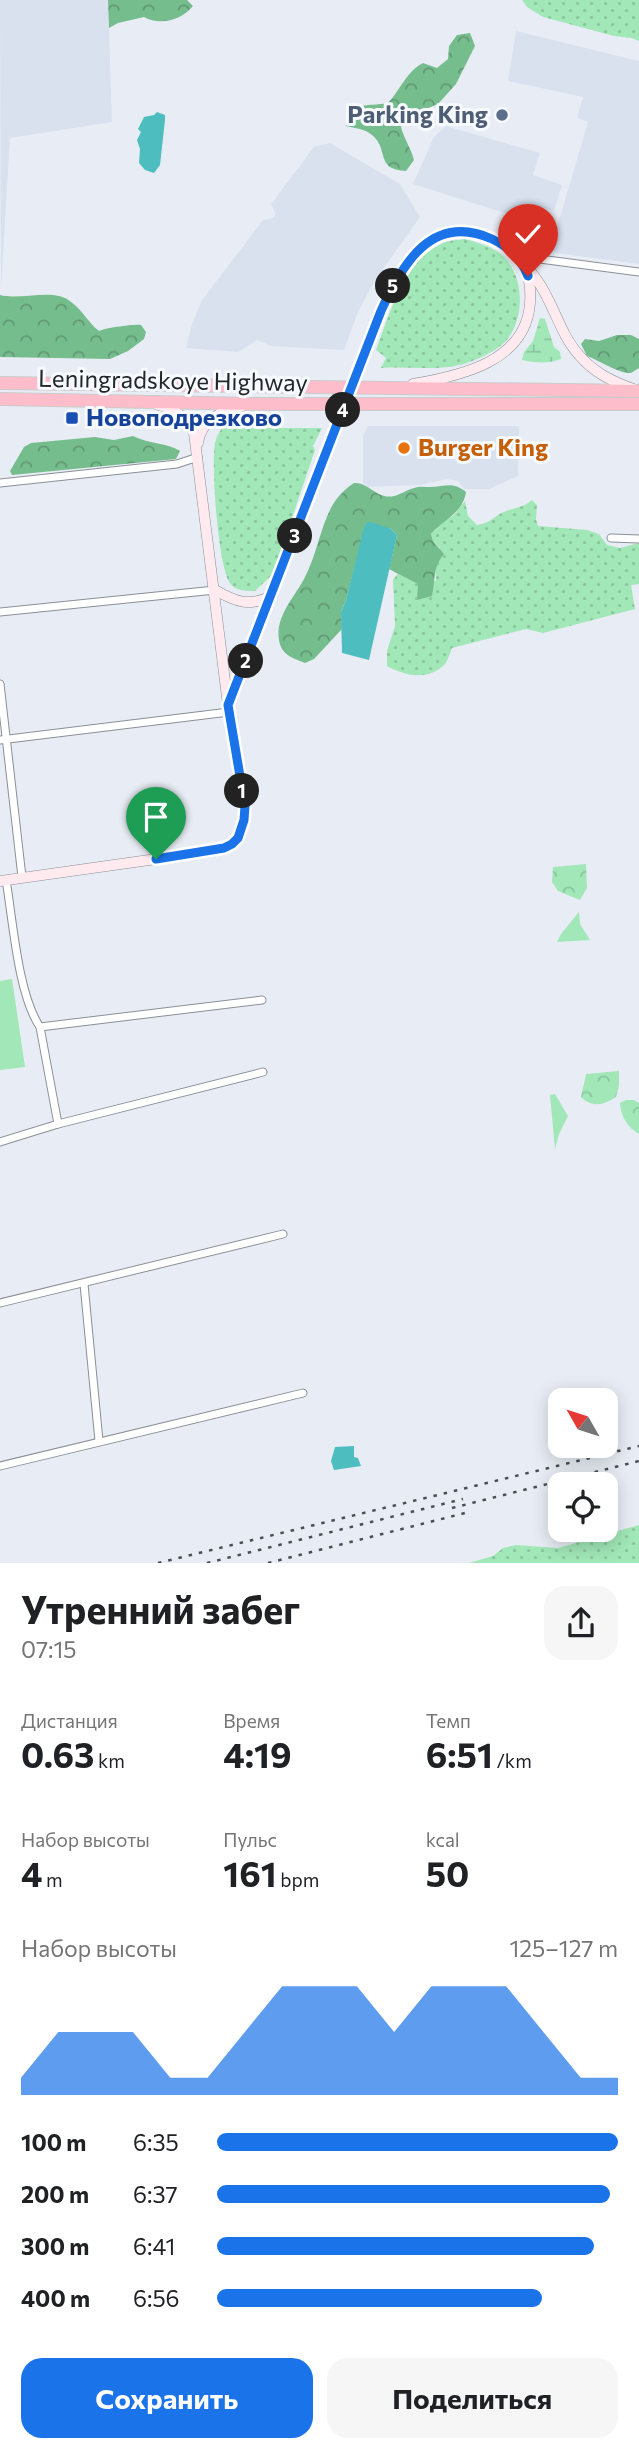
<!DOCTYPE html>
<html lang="ru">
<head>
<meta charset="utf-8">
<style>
  :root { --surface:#fff; --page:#f6f6f6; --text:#202124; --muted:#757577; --accent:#1a73e8 }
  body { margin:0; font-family:Commissioner,sans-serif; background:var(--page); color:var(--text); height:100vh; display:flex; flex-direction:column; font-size:26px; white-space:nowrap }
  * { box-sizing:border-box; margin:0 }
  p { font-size:23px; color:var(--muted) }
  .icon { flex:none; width:38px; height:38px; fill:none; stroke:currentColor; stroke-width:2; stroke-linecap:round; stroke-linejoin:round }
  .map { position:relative; height:1563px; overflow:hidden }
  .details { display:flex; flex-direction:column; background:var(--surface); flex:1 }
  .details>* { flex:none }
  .needle { width:46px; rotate:309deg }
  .tools { position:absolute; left:548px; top:1388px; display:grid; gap:14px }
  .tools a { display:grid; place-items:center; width:70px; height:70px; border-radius:14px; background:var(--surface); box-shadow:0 4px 18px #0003; font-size:35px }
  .pin { position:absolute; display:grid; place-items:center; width:60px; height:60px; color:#fff; margin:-72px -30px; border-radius:50% 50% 50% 0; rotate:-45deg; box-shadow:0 0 7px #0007 }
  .pin .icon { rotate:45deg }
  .km { position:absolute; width:35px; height:35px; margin:-18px; border-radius:50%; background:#222; color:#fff; font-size:19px; line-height:35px; text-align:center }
  .round { display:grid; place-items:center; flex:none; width:74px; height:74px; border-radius:21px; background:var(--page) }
  .overview { display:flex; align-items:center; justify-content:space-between; height:119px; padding:0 21px }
  h1 { font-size:38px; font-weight:700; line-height:52px }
  .metrics { display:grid; grid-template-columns:repeat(3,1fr); gap:10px; height:119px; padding:7px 21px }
  .metrics div { display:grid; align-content:center }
  .metrics b { font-size:35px; font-weight:700 }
  .metrics small { font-size:19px; font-weight:400 }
  .metrics p { font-size:19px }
  .chart { height:196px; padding:14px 21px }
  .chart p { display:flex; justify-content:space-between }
  .chart svg { width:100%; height:126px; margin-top:7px; fill:var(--accent); opacity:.7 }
  .button { display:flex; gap:14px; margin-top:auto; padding:14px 21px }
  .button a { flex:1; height:80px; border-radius:21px; background:var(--accent); color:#fff; font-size:28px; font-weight:700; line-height:80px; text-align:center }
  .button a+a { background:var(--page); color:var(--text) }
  ul { padding:0 21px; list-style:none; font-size:23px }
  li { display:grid; grid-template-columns:112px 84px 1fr; align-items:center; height:52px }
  li i { height:18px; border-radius:9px; background:var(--accent) }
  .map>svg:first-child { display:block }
  .built { fill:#d9e1ef }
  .grass { fill:url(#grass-dots) }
  .forest { fill:url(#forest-crowns) }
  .wetland { fill:url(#wetland-marsh) }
  .park { fill:url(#park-crowns) }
  .garden { fill:#a1e7b7 }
  .water { fill:#4ebdc0 }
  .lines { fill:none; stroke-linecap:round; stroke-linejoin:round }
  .street-casing { stroke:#8b8f96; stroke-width:9 }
  .secondary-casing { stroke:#8b8f96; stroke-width:11 }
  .highway-casing { stroke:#cacbcb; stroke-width:14 }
  .street { stroke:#fff; stroke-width:7 }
  .secondary { stroke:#ffebef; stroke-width:10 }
  .highway { stroke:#febdca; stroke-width:12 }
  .rail { stroke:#4b4e51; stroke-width:2.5; stroke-dasharray:3.5 7; stroke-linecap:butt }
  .secondary-bridge-casing { stroke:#8b8f96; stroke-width:11; stroke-linecap:butt }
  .secondary-bridge { stroke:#ffebef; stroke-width:10 }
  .route-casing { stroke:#fff; stroke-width:14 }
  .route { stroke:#1a73e8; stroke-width:9 }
  .service-dot { fill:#5c6f8a; stroke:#f7faff; stroke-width:2.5 }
  .transit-dot { fill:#1a4fb4; stroke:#f7faff; stroke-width:2.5 }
  .food-dot { fill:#e8710a; stroke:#f7faff; stroke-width:2.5 }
  .labels { text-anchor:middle; stroke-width:6; stroke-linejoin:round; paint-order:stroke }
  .service-label { font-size:24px; font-weight:bold; fill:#4e5e75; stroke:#f7faff; text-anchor:end }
  .street-label { font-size:24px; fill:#242628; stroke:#f7faff }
  .transit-label { font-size:24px; font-weight:bold; fill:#164399; stroke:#f7faff; text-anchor:start }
  .food-label { font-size:24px; font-weight:bold; fill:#c56008; stroke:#f7faff; text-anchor:start }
</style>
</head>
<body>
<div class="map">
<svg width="639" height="1563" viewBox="0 0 639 1563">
  <defs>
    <pattern id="grass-dots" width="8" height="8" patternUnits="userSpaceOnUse" patternTransform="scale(1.75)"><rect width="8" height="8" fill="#a1e7b7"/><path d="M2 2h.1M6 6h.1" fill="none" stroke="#8ac69d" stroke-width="1.8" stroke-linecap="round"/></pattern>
    <pattern id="forest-crowns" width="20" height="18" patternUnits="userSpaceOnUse" patternTransform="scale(1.75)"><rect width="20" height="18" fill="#76bd8e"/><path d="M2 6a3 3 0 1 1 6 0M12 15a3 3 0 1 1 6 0" fill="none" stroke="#619974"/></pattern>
    <pattern id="wetland-marsh" width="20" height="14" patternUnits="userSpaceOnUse" patternTransform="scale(1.75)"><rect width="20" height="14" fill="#a1e7b7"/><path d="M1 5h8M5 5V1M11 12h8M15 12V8" fill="none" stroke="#8ac69d"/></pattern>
    <pattern id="park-crowns" width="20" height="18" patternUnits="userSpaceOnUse" patternTransform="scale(1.75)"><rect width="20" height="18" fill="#a1e7b7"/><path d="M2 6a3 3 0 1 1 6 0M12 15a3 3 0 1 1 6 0" fill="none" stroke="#8ac69d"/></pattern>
  </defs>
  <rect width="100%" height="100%" fill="#e8edf5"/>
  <g class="built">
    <path d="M0 0H108L112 122 10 138 1 289Z"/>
    <path d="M516 31 639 61V264L556 253 551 248 588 122 577 118 583 97 508 81Z"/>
    <path d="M446 126 540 153 533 175 562 185 554 211 541 207 534 226 518 224 508 214 413 184 434 137Z"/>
    <path d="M330 143 400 184 420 217 374 282 358 312 344 350 271 346 257 340 238 352 186 348 192 324 202 300 263 220 273 218 276 214 271 204 314 147Z"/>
    <path d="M368 426H519L518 476 489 489H464L458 481 447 479 420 485 363 487V436Z"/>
  </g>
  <g class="grass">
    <path d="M522 0H639V41L632 38 614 36 543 17 527 7Z"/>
    <path d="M465 239C479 243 494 247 504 257 525 278 525 320 505 342 498 349 486 355 477 359 448 373 413 366 381 368L386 358 376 350C390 313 404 261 443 243 450 240 458 240 465 239Z"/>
    <path d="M222 428H322L313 446 315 450 273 574 255 591C246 591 235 591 230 583 218 567 211 465 215 443 216 437 219 433 222 428Z"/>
    <path d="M532 500 537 505 536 519 538 526 587 530 599 534 607 545 620 548 639 543V584L631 585 635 609 543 633 526 629 452 648C450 653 448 660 445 664 429 681 405 676 387 666V651L395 626 393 580 399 572 418 584 436 581 435 566 440 548 433 541 431 534 445 520 453 516 465 501 468 516 477 525C487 523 490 521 498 515 509 508 522 509 532 500Z"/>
    <path d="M639 1525V1563H469L493 1556 503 1548 516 1545 558 1548Z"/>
  </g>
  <g class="forest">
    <path d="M108 0H187L193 6C182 20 160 26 144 17L118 23 109 28Z"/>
    <path d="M470 33 475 46 456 84 438 104 400 120C401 135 410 145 414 160L406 171C374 169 390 150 372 135 365 129 355 128 346 126 353 100 366 107 388 103 401 89 406 72 423 63L437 68 448 59 449 46 457 35Z"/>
    <path d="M0 295C19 300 51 289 67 299 83 309 87 322 99 331 105 328 134 324 141 325L146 332 144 339 128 351 110 359 0 357Z"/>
    <path d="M617 335H631L639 339V368L631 373C620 374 600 361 587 356L581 344 585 339 599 341Z"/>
    <path d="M133 436C149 444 165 442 180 451L176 459 12 475 10 471 24 447 31 443 95 437 114 440Z"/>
    <path d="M354 483C369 482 377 500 394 496 400 495 406 490 414 488 419 486 424 487 430 487 445 487 452 481 466 492 463 513 444 519 431 534L433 541 444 554C432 569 436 578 432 596L417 600 418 584 389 569 397 535 391 529 366 523 346 600 341 612 342 629 314 659 305 663C293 658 281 655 279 640 275 616 295 597 305 577 317 554 320 528 332 506 337 497 345 489 354 483Z"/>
  </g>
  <path class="wetland" d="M540 318 545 319 554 347 560 352 561 359C549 364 534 363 522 360L524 352 533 341Z"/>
  <g class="park">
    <path d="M586 864 587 888 580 900 558 891 552 882 553 867Z"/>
    <path d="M619 1071V1086L616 1097C604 1105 592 1108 581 1097L586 1074Z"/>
    <path d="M626 1100H634L639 1103V1134C627 1127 621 1117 620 1103Z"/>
  </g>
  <g class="garden">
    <path d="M579 912 580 924 590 940 557 942 561 934Z"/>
    <path d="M12 979 25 1067 0 1070V981Z"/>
    <path d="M555 1094 568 1116 559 1134 555 1149 550 1095Z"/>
  </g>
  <g class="water">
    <path d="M157 112 165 115V120L160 165 154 173 145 170 139 163 140 149 137 140 141 132 138 129 144 117 154 115Z"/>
    <path d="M371 522 391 529 397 535 369 660 342 653 341 612 346 600 364 527 366 523Z"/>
    <path d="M354 1446V1457L358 1458 361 1466 334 1470 331 1461 335 1447Z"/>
  </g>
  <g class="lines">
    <g class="street-casing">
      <g id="street">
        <path d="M517 256 639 272"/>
        <path d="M0 483 177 464 198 457"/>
        <path d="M611 538 639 539"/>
        <path d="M0 612 215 590"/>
        <path d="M0 684 22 877"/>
        <path d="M0 740 229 712"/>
        <path d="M6 880C13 921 18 995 40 1027L58 1124"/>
        <path d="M40 1027 262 1000"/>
        <path d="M0 1142 58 1124 263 1072"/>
        <path d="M84 1284 99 1441"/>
        <path d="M0 1303 283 1234"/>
        <path d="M0 1466 303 1393"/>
      </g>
    </g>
    <g class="secondary-casing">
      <g id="secondary">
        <path d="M365 352C383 305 412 213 480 234 505 242 522 259 537 280 554 304 560 334 579 355 594 373 612 381 633 389"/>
        <path d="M413 384C460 376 526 362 530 303 531 291 530 281 526 270"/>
        <path d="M198 443C201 420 221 411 242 406"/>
        <path d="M215 590C236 602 249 607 272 596"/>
        <path d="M230 702 332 439"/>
        <path d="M0 881 213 851 232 844 238 838 244 819 245 806 228 705 194 433C187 417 175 409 158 405"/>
      </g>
    </g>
    <g class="highway-casing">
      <g id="highway">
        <path d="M0 383 639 391"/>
        <path d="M0 399 262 404H639"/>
      </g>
    </g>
    <use href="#street" class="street"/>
    <use href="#secondary" class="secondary"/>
    <use href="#highway" class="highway"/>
    <g class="rail">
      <path d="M452 1508 639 1461"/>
      <path d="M158 1563 639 1446"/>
      <path d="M207 1563 463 1499"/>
      <path d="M268 1563 465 1513"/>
    </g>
    <g class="secondary-bridge-casing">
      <path id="secondary-bridge" d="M332 439 365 352"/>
    </g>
    <use href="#secondary-bridge" class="secondary-bridge"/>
  </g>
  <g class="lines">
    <g class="route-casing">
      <path id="route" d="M156 859 224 848 232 844 238 838 244 820 245 806 228 705 381 311C402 264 432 212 492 239 509 247 521 258 528 276"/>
    </g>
    <use href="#route" class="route"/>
  </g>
  <circle class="service-dot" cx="502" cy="115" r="7"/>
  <rect class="transit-dot" x="65" y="411" width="14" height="14" rx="3.5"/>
  <circle class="food-dot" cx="404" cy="448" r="7"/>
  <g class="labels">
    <g class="service-label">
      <text x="488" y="123">Parking King</text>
    </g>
    <g class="street-label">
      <text transform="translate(173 381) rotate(1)" y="8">Leningradskoye Highway</text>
    </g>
    <g class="transit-label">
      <text x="86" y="426">Новоподрезково</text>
    </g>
    <g class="food-label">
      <text x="418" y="456">Burger King</text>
    </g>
  </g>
</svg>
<div class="tools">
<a><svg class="needle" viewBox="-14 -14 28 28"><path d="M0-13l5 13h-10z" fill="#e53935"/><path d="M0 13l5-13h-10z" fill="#757577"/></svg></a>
<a><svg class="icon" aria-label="locate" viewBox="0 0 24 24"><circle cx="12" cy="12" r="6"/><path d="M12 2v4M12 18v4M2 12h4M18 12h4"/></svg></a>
</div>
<div class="pin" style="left:156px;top:859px;background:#1e9e55"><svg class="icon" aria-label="arrive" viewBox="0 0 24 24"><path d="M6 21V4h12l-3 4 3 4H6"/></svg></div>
<div class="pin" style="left:528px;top:276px;background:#d93025"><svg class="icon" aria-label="check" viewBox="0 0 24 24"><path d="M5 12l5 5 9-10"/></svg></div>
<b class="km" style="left:242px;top:791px">1</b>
<b class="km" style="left:246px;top:661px">2</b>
<b class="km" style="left:295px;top:536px">3</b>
<b class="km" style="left:343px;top:410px">4</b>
<b class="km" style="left:393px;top:286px">5</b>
</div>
<section class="details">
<div class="overview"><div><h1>Утренний забег</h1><p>07:15</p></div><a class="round"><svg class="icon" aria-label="share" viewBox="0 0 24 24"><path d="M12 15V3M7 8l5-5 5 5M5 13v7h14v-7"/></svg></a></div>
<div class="metrics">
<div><p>Дистанция</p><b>0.63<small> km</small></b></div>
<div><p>Время</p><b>4:19</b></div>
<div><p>Темп</p><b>6:51<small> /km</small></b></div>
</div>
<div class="metrics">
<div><p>Набор высоты</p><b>4<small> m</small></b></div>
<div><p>Пульс</p><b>161<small> bpm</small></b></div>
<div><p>kcal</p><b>50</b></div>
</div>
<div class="chart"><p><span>Набор высоты</span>125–127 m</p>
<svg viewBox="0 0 160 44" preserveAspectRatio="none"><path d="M0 44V38L10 22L20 22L30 22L40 38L50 38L60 22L70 6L80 6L90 6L100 22L110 6L120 6L130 6L140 22L150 38L160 38V44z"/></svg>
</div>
<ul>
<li><b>100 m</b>6:35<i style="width:100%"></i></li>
<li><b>200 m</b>6:37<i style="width:98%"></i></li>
<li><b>300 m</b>6:41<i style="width:94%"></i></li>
<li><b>400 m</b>6:56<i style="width:81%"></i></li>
</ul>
<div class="button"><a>Сохранить</a><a>Поделиться</a></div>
</section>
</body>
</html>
